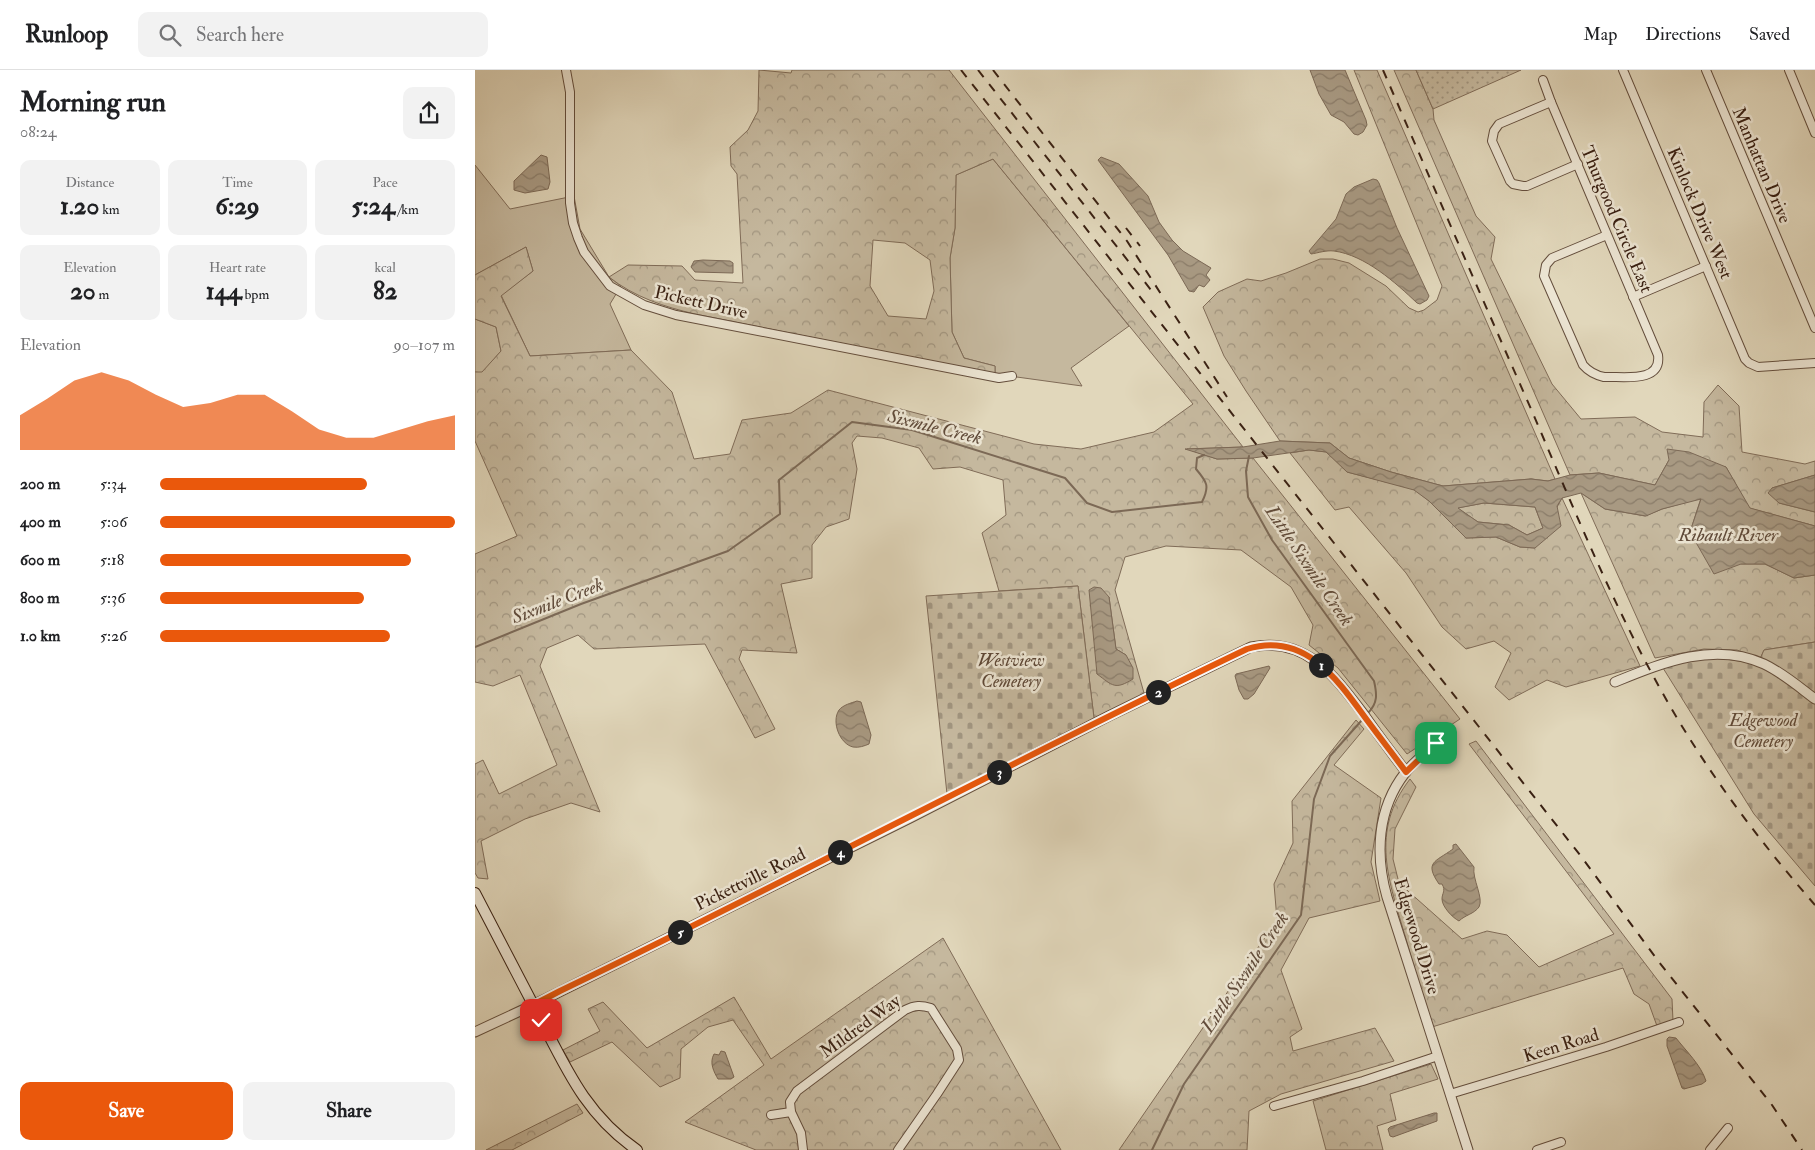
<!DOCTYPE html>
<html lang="en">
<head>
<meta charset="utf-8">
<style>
  :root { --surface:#fff; --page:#f2f2f2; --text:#202124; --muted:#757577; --line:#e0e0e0; --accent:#ea580c }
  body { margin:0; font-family:"IM FELL Double Pica",serif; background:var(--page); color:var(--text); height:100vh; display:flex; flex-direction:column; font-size:19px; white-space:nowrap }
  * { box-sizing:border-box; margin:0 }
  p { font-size:16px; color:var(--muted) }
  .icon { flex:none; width:28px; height:28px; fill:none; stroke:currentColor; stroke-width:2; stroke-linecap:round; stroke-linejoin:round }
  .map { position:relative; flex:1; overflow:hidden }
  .panel { display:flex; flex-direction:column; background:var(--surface); width:475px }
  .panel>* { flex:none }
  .pin { position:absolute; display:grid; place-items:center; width:42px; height:42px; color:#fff; margin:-21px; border-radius:10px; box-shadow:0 2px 8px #0006 }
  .km { position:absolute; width:25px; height:25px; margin:-12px; border-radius:50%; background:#222; color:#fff; font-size:14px; line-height:25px; text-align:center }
  .round { display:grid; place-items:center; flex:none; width:52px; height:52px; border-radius:10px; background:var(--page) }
  .headline { display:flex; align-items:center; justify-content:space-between; height:85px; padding:0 20px }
  h1 { font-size:28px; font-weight:700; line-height:38px }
  .figures { display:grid; grid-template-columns:repeat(3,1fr); gap:8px; height:85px; padding:5px 20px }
  .figures div { display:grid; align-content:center; border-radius:10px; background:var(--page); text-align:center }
  .figures b { font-size:25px; font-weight:700 }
  .figures small { font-size:14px; font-weight:400 }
  .figures p { font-size:14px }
  .chart { height:140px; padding:10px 20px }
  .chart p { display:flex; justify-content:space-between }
  .chart svg { width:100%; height:90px; margin-top:5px; fill:var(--accent); opacity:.7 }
  .cta { display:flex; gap:10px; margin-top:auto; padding:10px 20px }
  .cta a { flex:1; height:58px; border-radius:10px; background:var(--accent); color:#fff; font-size:20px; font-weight:700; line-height:58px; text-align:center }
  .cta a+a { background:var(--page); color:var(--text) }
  ul { padding:0 20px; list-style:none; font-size:16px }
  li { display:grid; grid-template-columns:80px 60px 1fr; align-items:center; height:38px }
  li i { height:12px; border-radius:6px; background:var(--accent) }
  header { display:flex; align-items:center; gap:30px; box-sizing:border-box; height:70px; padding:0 25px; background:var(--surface); border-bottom:1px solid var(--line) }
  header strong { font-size:24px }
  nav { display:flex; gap:28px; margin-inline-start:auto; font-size:18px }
  .search { width:350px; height:45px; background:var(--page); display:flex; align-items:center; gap:12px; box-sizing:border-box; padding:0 18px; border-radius:10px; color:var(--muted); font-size:19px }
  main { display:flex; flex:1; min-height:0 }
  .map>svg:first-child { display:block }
  .green { fill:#c5b89e; stroke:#806c58 }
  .forest { fill:url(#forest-crowns); stroke:#806c58; fill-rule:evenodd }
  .cemetery { fill:url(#cemetery-stones); stroke:#806c58 }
  .park { fill:url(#park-dots); stroke:#806c58 }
  .water { fill:url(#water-waves); stroke:#7c6956; fill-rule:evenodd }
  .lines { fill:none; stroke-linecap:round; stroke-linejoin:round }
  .stream { stroke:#7c6956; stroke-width:2 }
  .minor-casing { stroke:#644e3d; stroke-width:10 }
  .tertiary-casing { stroke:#644e3d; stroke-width:11 }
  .secondary-casing { stroke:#3a2113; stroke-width:12 }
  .minor { stroke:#ece5d3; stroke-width:8 }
  .tertiary { stroke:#ece5d3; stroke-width:9 }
  .secondary { stroke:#ece5d3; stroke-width:10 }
  .rail { stroke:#3a2113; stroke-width:2; stroke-dasharray:9 9; stroke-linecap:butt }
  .route-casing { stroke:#fff; stroke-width:10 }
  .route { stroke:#ea580c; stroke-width:6 }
  .labels { text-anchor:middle; stroke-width:5; stroke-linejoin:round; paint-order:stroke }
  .street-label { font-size:18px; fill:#3a2113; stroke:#ece5d3 }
  .park-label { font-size:18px; font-style:italic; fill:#5d4736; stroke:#ece5d3 }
  .water-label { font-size:19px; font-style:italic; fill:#604b3a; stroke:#ece5d3 }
</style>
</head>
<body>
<header>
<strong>Runloop</strong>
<div class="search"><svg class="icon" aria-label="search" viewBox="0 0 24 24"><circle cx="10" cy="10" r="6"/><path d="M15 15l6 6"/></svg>Search here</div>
<nav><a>Map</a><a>Directions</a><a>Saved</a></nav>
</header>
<main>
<section class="panel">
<div class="headline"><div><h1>Morning run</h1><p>08:24</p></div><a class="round"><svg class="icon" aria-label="share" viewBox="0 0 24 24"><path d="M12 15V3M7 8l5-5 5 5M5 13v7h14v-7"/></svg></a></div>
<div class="figures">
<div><p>Distance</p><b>1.20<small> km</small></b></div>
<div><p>Time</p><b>6:29</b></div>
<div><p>Pace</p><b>5:24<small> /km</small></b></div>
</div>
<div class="figures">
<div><p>Elevation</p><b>20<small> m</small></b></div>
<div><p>Heart rate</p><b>144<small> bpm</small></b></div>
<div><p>kcal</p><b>82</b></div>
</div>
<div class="chart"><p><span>Elevation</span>90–107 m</p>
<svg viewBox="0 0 160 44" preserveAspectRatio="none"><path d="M0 44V27L10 19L20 10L30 6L40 10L50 17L60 23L70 21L80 17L90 17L100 25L110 34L120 38L130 38L140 34L150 30L160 27V44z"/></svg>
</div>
<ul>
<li><b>200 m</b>5:34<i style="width:70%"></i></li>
<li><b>400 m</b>5:06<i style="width:100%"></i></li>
<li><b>600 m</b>5:18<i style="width:85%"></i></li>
<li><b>800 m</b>5:36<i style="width:69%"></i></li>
<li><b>1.0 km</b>5:26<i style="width:78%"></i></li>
</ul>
<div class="cta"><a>Save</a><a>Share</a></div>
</section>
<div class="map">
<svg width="1340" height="1080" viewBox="0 0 1340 1080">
  <defs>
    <pattern id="forest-crowns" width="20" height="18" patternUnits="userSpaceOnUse" patternTransform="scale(1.25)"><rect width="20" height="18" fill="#c5b89e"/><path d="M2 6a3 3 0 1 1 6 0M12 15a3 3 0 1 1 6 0" fill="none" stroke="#a19580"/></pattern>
    <pattern id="cemetery-stones" width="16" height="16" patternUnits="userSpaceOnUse" patternTransform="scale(1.25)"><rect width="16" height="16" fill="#c5b89e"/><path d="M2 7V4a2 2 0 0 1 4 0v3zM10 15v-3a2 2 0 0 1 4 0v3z" fill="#a19580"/></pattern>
    <pattern id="park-dots" width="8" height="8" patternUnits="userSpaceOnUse" patternTransform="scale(1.25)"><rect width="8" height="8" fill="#c5b89e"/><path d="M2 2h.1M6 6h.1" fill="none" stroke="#a19580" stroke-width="1.8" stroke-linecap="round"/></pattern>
    <pattern id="water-waves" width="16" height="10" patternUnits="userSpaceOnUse" patternTransform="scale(1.25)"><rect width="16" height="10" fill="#a89982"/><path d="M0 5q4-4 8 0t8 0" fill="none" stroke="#8a7c69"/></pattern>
  </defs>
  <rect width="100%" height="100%" fill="#e1d7bb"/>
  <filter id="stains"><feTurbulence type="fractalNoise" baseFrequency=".004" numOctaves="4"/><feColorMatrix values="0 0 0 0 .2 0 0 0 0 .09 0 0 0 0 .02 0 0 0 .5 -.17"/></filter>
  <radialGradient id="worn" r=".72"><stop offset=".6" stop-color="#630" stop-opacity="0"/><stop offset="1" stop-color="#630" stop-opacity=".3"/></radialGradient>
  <g class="green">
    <path d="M518 89 654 256 596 298 607 316 520 304V296L489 288 477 262 475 188 480 158 481 105Z"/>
    <path d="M0 95 35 139 99 126 105 159 134 207 146 216 135 234 156 280 55 286 26 225 58 201 51 177 0 205Z"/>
    <path d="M0 249 21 257 26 281 7 303 0 302Z"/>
  </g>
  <g class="forest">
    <path d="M284 0 316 3 317 0H474L768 377 712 379 742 389 778 388 985 649 932 684 863 598 834 575 838 555 816 517 766 480 691 476 650 487 640 520 669 623 619 648 603 516 524 521 507 463 531 445 528 410 485 397 458 399 444 378 407 368 382 366 377 373 382 399 374 449 351 457 337 475V508L306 514 322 583 267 580 264 589 300 659 280 668 230 574 119 579 103 565 72 578 65 596 125 742 96 733 50 749 6 771 13 809 3 808 0 803V694L8 690 24 724 82 695 45 605 18 616 0 612V484L42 466 0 371V302H7L26 281 21 257 0 249V205L51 177 58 201 26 226 55 286 156 280 197 322 219 389 255 384 267 350 316 343 353 320 559 374 606 379 679 362 718 334 518 89 481 105 480 158 475 188 477 262 489 288 520 296V304L220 244C190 237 159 227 134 207L153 195 207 196 220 210 268 213 262 104 256 96 255 77 273 60 283 41ZM398 170 430 173 455 190 459 221 451 249 413 246 395 216ZM634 527 641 579 651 585 622 604Z"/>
    <path d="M879 0H902L1080 409 1073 411 1056 409 968 416 916 402 874 388 855 373 805 371 771 321 749 286 728 237 743 222 772 209 786 211 811 203 845 189H858L874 193 911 216 934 238 943 242 949 240 962 230 967 216Z"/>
    <path d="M919 0H941L958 39 959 50 1001 146 1020 167 1016 189 1077 314 1106 349 1160 347 1187 362 1228 367 1229 332 1243 315 1264 336 1267 382 1330 394 1340 391V405L1297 418 1304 433 1340 442V456L1274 438 1251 397 1194 390 1180 415 1124 403 1095 405Z"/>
    <path d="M834 380 852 382 872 402 939 419 954 431 991 468 1021 467 1045 477 1060 478 1087 428 1165 596 1091 617 1072 610 1034 630 1020 617 1036 583 1019 571 991 579 967 557 931 503 874 437 860 440 815 383Z"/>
    <path d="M1106 423 1130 439 1170 446 1187 439 1226 428 1215 462 1266 494H1290L1319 508 1340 505V572L1289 580 1285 589 1262 580 1229 579 1180 588Z"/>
    <path d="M1009 433 1060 437 1068 458 1052 465 1034 455 1003 452 982 438Z"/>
    <path d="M881 650 889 659 859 695 906 728 896 792 905 831 834 848 806 900 827 959 815 967 818 981 900 958 919 991 806 1024 774 1041 772 1080H644L802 850 799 814 818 773 817 731Z"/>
    <path d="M1001 671 1197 929 1198 951 1182 956 1174 934 1159 924 1148 898 957 957C948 927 939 898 931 869 914 811 894 762 935 709L941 717 920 759 918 789 924 813 987 869 1012 861 1032 865 1064 897 1139 864 994 674Z"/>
    <path d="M468 868 586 1080H281L210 1052 289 995 258 950 233 957 206 979 205 1008 185 1017 137 972 95 992 88 980 125 961 113 939 128 932 172 978 259 927 296 989Z"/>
    <path d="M956 994 963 1009 915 1024 921 1050 902 1056 908 1080H851L838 1031Z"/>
    <path d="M102 1034 108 1043 37 1080H11Z"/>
  </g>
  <g class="cemetery">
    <path d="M603 516 619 648 472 724 451 526Z"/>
    <path d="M1340 572V626L1285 589 1289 580Z"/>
    <path d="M1234 588C1249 589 1266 590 1281 595 1303 603 1322 620 1340 634V816L1279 744 1188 598 1210 591Z"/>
  </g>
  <path class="park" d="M941 0H1046L958 39Z"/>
  <g class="water">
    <path d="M835 0H870L891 50 892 55 888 62 883 65 879 64 869 52 856 45 844 24Z"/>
    <path d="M66 85 72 87 75 112 73 119 50 123 39 120V111Z"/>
    <path d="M626 87 644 94 673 126 684 152 697 170 708 181 736 198 731 205 735 210 729 217 724 215 719 222 714 221 693 185 623 90Z"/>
    <path d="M898 109 902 110 904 113 922 158 954 226 952 230 945 234 942 233C921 213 890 185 859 181 851 180 843 183 836 184L834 181 861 149 871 124 879 117Z"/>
    <path d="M228 190 255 191 258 193V203L220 202 216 197 219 191Z"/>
    <path d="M805 371 855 373 874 388 916 402 968 416 1056 409 1073 411 1095 405 1124 403 1180 415 1194 390 1192 379 1214 382 1251 397 1275 438 1340 456V505L1319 508 1290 494H1266L1239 504 1215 462 1226 429 1187 439 1171 446 1130 439 1106 423 1087 428 1082 436 1086 456 1060 478 1045 477 1021 467 991 468 954 431 939 420 872 402 851 382 834 380 778 388 742 389 710 379 768 377ZM1009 433 1060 437 1068 458 1052 465 1034 455 1003 452 983 438Z"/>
    <path d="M1340 405V442L1304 433 1293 423 1297 418Z"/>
    <path d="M619 517 626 518 634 527 641 579 651 585 658 598V609C640 620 638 616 622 604L614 520Z"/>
    <path d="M794 596 795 598 779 624 773 629H769L764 620 760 606 761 604Z"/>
    <path d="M382 631 386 632 396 665 394 674C389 676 384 678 378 677 365 674 356 652 364 640 368 635 376 633 382 631Z"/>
    <path d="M981 774 999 797C997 809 1009 828 1004 837 999 844 990 845 984 851 978 848 967 837 967 829 967 823 971 821 967 814H964C949 792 960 792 978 779V775Z"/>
    <path d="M1194 967 1201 968C1211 981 1226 995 1231 1011L1227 1014 1209 1019 1207 1018 1192 976V969Z"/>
    <path d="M246 981 250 982 259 1007 256 1009H243C239 1002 234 993 239 984L244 985Z"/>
    <path d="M959 1043H962V1051L918 1067 915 1066 913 1059 915 1057Z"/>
  </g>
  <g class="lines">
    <g class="stream">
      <path d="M774 386 771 401 773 427 797 470 899 611C902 624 903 633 893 643"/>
      <path d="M0 577 106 534 253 481 305 444 304 410 377 352 437 360 590 408 612 433 637 442 727 432C735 416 732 412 721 399L722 388 729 385"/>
      <path d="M677 1080 709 1014 826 845 839 729 855 686 887 650"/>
    </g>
    <g class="minor-casing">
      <g id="minor">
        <path d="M91 0 95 22V133L98 153 103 168 109 182 135 216 169 235 201 245 524 308 537 306"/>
        <path d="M1148 0 1270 289 1274 293 1283 297 1340 293"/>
        <path d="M1231 0 1340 258"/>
        <path d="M1314 0 1340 63"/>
        <path d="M1068 10 1076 32 1183 285C1187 314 1147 306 1129 307 1120 305 1114 302 1108 295L1069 206 1071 195 1077 188 1132 165"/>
        <path d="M1076 32 1024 54 1019 61 1017 71 1035 111 1038 114 1048 116H1052L1103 94"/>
        <path d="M1158 227 1231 196"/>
        <path d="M975 1024 1131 977 1204 952"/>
        <path d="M799 1036 888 1011 963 986"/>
        <path d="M296 1045 316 1042"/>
        <path d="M328 1080 326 1063 316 1042 315 1032 322 1021 430 940C440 935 446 935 456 938L482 979 484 990 462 1024 423 1080"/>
        <path d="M1062 1080 1086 1072"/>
        <path d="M1235 1080 1253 1058"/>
      </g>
    </g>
    <g class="tertiary-casing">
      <g id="tertiary">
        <path d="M1140 612C1187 593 1239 571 1289 594 1308 603 1324 617 1340 629"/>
        <path d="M961 673C951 683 939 692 930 703 902 739 900 785 912 827L993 1080"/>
        <path d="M0 962 58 935 435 748 634 646 776 577C832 566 860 607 890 646 903 665 917 683 931 702"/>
      </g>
    </g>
    <g class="secondary-casing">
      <path id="secondary" d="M0 823C21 863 42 904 63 944 91 998 110 1044 162 1080"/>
    </g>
    <use href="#minor" class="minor"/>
    <use href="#tertiary" class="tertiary"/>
    <use href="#secondary" class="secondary"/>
    <g class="rail">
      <path d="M486 0 1105 785 1184 892 1297 1035 1327 1080"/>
      <path d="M503 0 676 220"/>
      <path d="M518 0 652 171 752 327"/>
      <path d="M908 0C957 113 1006 226 1056 339 1099 439 1140 541 1195 636 1236 707 1286 773 1340 835"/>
      <path d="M651 158 665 176"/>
    </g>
  </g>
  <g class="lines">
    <g class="route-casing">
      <path id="route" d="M66 950 58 935 85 921C316 810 541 689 772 579 828 562 860 606 889 646 903 665 917 683 931 702L961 673"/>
    </g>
    <use href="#route" class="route"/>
  </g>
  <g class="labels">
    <g class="street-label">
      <text transform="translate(1287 95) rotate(67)" y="6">Manhattan Drive</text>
      <text transform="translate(1225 143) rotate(67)" y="6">Kinlock Drive West</text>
      <text transform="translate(1142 149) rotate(67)" y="6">Thurgood Circle East</text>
      <text transform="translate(226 232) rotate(13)" y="6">Pickett Drive</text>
      <text transform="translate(275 809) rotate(-26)" y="6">Pickettville Road</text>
      <text transform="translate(942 866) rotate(73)" y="6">Edgewood Drive</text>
      <text transform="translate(385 956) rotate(-36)" y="6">Mildred Way</text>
      <text transform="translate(1086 975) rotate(-17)" y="6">Keen Road</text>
    </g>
    <g class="park-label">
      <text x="536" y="596">Westview<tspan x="536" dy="21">Cemetery</tspan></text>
      <text x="1288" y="656">Edgewood<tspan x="1288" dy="21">Cemetery</tspan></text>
    </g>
    <g class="water-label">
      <text transform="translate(460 356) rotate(14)" y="7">Sixmile Creek</text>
      <text x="1253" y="471">Ribault River</text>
      <text transform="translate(835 495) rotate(56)" y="7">Little Sixmile Creek</text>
      <text transform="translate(82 530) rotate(-21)" y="7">Sixmile Creek</text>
      <text transform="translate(769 902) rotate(-56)" y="7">Little Sixmile Creek</text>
    </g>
  </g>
  <rect width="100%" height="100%" filter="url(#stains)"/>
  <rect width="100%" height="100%" fill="url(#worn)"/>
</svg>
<div class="pin" style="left:961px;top:673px;background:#1e9e55"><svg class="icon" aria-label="arrive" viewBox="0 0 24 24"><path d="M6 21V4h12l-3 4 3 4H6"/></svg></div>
<div class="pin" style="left:66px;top:950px;background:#d93025"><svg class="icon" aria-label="check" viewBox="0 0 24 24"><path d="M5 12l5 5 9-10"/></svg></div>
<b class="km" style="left:846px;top:595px">1</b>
<b class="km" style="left:683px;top:622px">2</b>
<b class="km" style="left:524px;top:702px">3</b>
<b class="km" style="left:365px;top:782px">4</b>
<b class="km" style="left:205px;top:862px">5</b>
</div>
</main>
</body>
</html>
